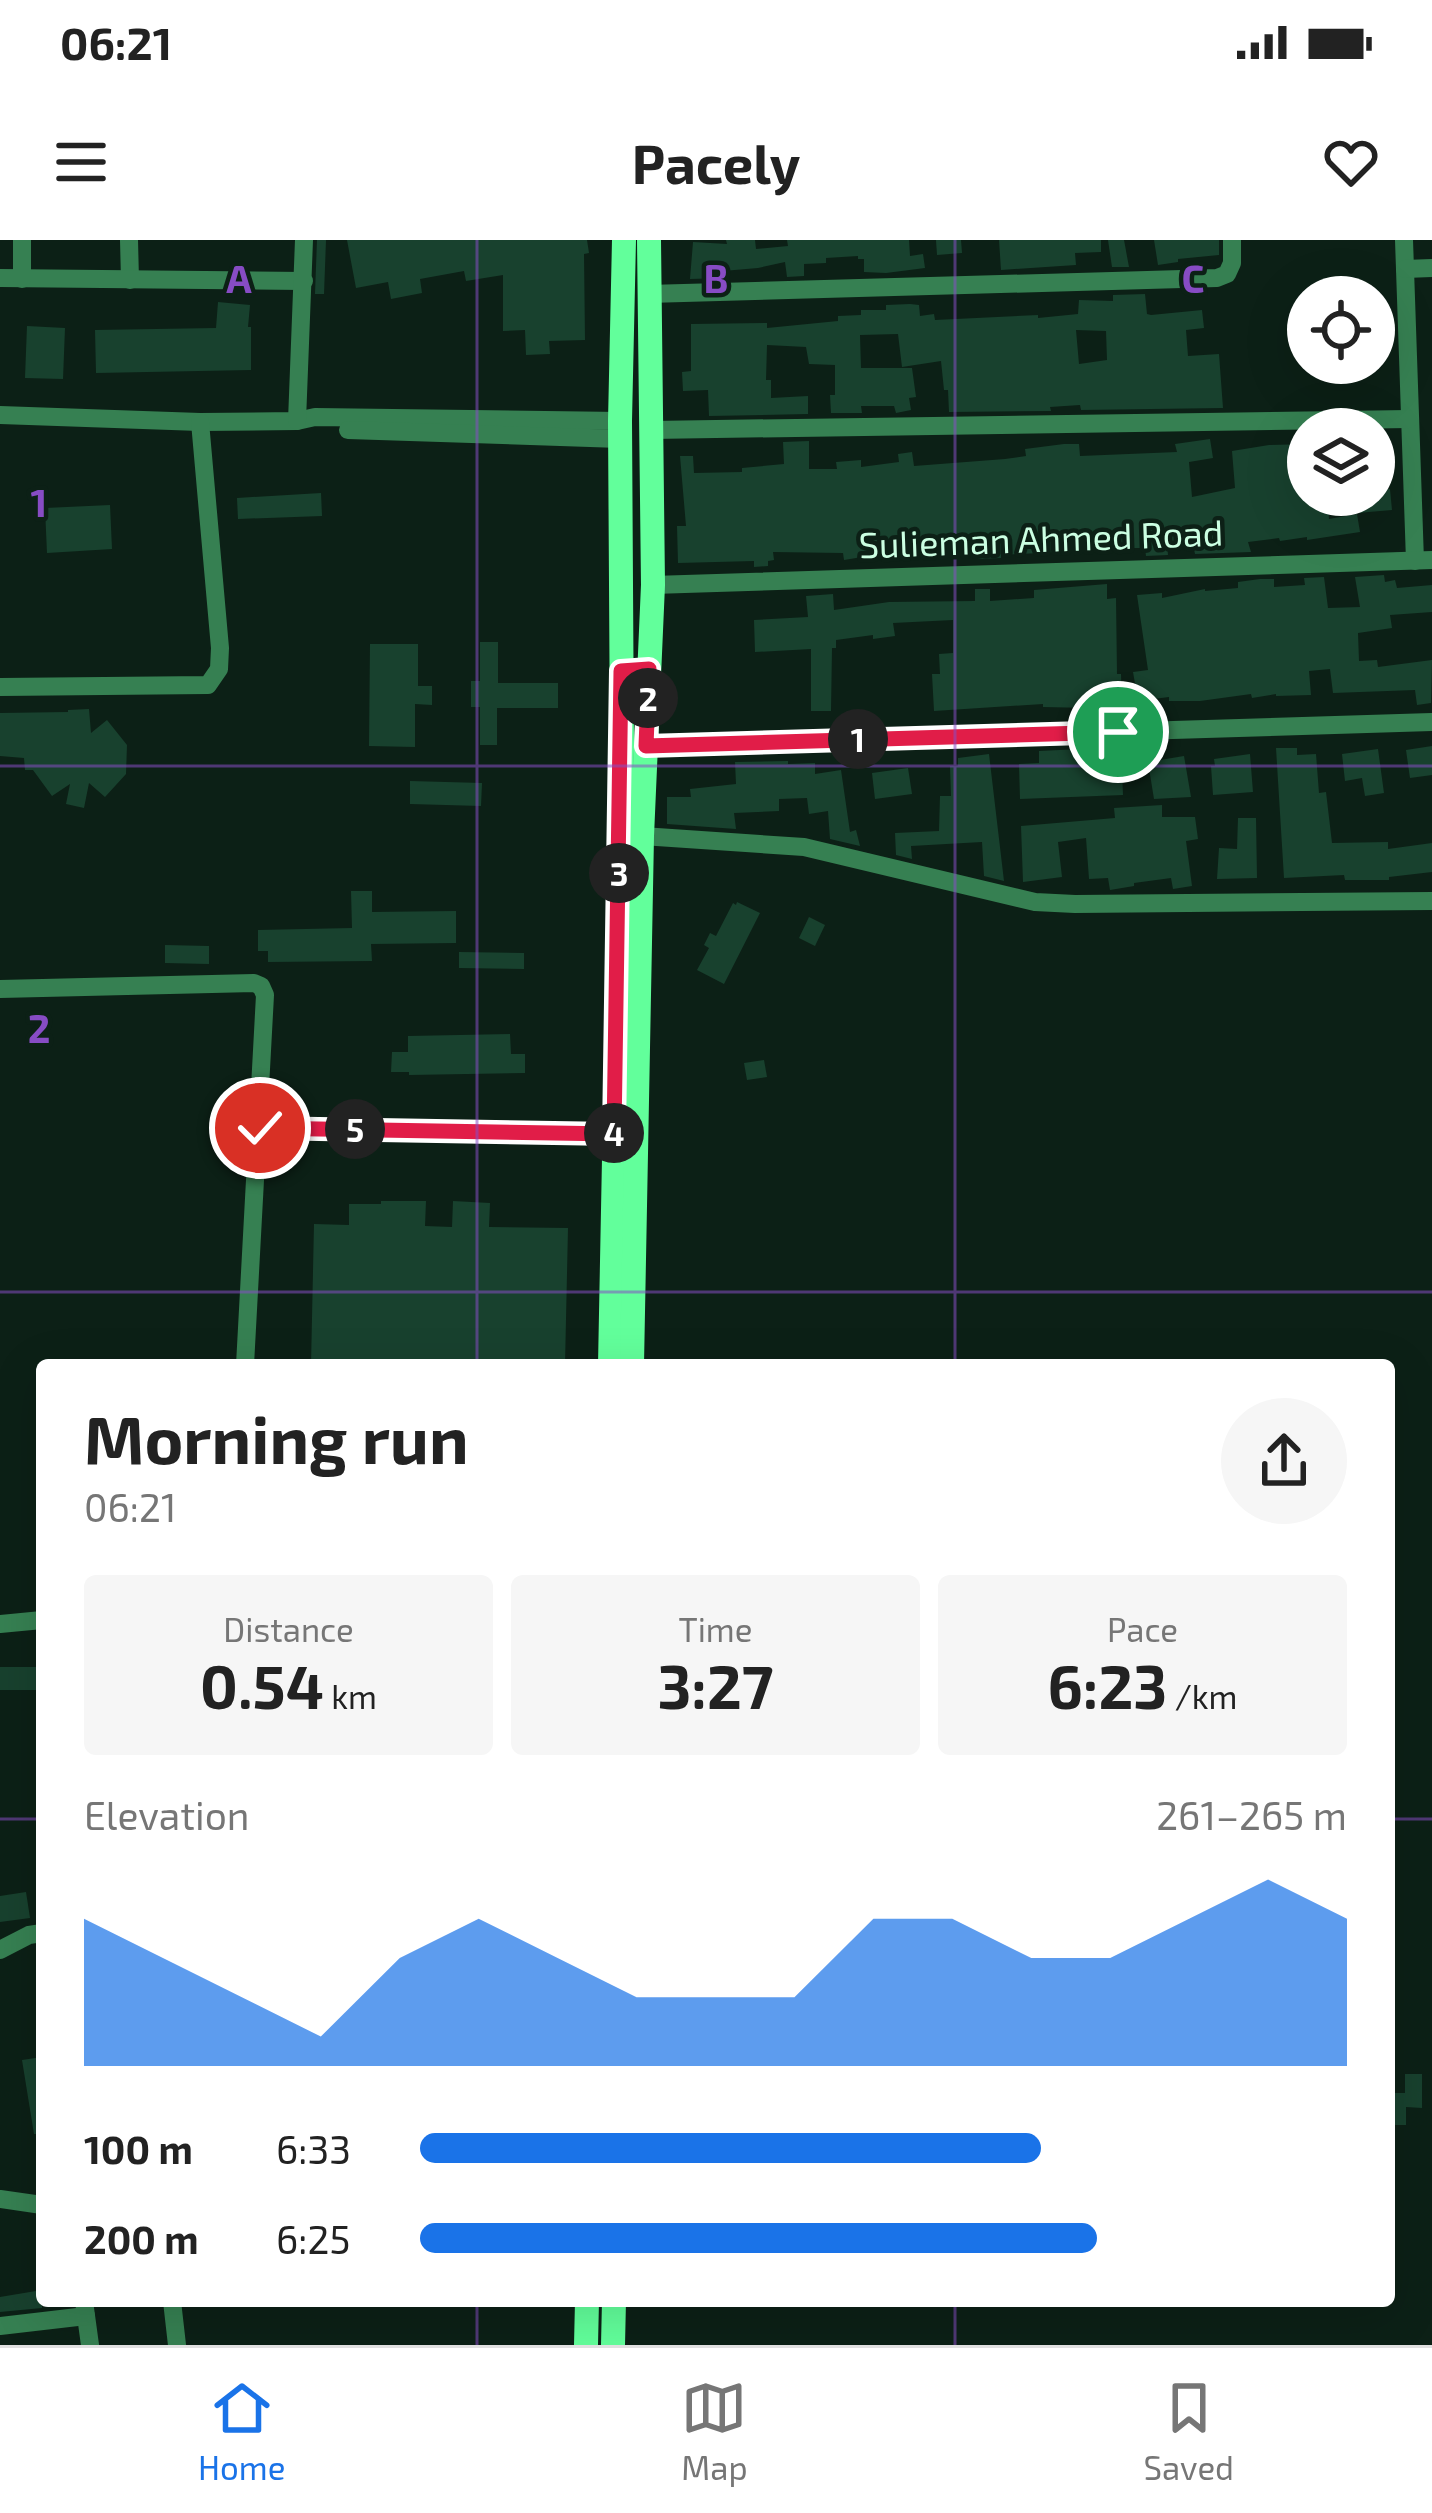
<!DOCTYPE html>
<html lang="en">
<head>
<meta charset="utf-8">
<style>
  :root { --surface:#fff; --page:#f6f6f6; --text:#222; --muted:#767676; --line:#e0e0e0; --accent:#1a73e8 }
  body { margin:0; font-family:"Exo 2",sans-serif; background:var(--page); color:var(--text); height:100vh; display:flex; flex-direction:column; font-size:45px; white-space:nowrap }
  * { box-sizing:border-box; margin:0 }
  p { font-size:39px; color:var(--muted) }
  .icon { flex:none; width:66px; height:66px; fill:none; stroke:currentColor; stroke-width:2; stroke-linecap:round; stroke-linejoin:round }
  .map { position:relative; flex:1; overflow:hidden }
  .side { position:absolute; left:36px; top:1119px; width:1359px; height:948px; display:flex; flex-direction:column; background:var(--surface); border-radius:12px; box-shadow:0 12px 48px #0002 }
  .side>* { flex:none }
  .buttons { position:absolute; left:1287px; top:36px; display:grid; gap:24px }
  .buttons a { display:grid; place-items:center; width:108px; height:108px; border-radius:50%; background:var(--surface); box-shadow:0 12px 48px #0002; font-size:60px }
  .pin { position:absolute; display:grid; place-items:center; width:102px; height:102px; color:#fff; margin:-51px; border:6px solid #fff; border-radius:50%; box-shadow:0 3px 12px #0007 }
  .km { position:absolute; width:60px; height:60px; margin:-30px; border-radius:50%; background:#222; color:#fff; font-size:33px; line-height:60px; text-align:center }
  .round { display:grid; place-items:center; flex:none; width:126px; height:126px; border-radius:63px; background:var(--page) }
  .summary { display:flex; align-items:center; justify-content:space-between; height:204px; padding:0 48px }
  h1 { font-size:66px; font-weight:700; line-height:90px }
  .stats { display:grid; grid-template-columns:repeat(3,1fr); gap:18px; height:204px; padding:12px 48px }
  .stats div { display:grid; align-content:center; border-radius:12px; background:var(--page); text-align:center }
  .stats b { font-size:60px; font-weight:700 }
  .stats small { font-size:33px; font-weight:400 }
  .stats p { font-size:33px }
  .chart { height:336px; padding:24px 48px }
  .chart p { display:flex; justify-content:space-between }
  .chart svg { width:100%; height:216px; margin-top:12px; fill:var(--accent); opacity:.7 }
  ul { padding:0 48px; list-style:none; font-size:39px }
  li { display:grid; grid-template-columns:192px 144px 1fr; align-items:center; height:90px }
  li i { height:30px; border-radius:15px; background:var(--accent) }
  .status { display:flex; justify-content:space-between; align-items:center; height:84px; padding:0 60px; background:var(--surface); direction:ltr }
  .status svg { height:33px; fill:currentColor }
  header { display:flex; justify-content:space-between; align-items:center; height:156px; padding:0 48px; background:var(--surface); font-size:54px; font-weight:700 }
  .tabs { display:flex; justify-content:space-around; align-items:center; height:168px; border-top:3px solid var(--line); background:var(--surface); font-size:33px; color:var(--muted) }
  .tabs a { display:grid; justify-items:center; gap:6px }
  .tabs .on { color:var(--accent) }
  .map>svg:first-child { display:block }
  .building { fill:#18412e; fill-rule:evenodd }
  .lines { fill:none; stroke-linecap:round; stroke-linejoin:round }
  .street { stroke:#368052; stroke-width:18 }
  .secondary { stroke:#62ff9b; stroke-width:24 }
  .route-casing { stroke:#fff; stroke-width:24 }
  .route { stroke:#e11d48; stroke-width:15 }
  .grid { fill:none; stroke:#874cc4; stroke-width:3; stroke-opacity:0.55 }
  .labels { text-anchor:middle; stroke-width:9; stroke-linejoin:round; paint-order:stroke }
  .street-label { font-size:36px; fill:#cbffe2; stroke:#0c2016 }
  .grid-label { font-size:39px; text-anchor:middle; font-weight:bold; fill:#874cc4; stroke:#0c2016; stroke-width:9; stroke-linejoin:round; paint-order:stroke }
</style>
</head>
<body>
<div class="status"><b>06:21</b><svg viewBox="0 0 49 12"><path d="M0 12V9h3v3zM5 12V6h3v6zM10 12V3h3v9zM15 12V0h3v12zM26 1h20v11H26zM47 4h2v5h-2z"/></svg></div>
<header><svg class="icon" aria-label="menu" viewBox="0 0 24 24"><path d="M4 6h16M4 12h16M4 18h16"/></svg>Pacely<svg class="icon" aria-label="heart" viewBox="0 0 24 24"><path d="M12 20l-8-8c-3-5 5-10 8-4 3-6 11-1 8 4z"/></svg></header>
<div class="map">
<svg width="1432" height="2105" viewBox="0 0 1432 2105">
  <rect width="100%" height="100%" fill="#0c2016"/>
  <g class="building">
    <path d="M317 0H326L324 54H315Z"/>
    <path d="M347 0H587L589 13 584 14 585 100 549 101 550 114 526 115 525 90 503 91V35L466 41 464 31 420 39 422 53 391 59 388 42 356 48Z"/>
    <path d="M726 0H755L756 9 788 6 787 0H909L910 16 923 14 925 28 886 33 864 32V19H858V16L826 18V23L804 24V36L787 37 785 22 758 28 723 31V38L690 39 693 2 727 4Z"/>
    <path d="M936 0H961L962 13 937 15Z"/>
    <path d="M999 0H1101V12L1075 13 1076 25 1001 30Z"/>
    <path d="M1108 0H1124L1129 27H1112Z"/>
    <path d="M1154 0H1219V15L1178 19V22L1158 25Z"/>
    <path d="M1145 54 1147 74 1151 75 1202 70 1204 88 1186 90 1188 116 1219 114 1223 168 1081 170 1080 165 1050 167 1051 171 949 172 948 150H944L941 121 902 127 898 94 860 95 861 128H912L916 157 909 158 911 170 896 173 894 166H861L862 173H831L830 155H835V125L809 124 806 107 767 105 766 140H771V158L808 156V174L709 176 708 150 683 151 682 132 691 131V84L767 83V88L838 81V76L861 75V70H886V65L910 64 919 65 920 76 934 74 935 80 1038 75V78L1078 74 1079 60 1113 61V55ZM1076 90 1106 91 1107 120 1079 124Z"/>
    <path d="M218 62 250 65 248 87H251V130L96 133 95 90 216 88Z"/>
    <path d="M27 86 65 88 63 139 25 138Z"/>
    <path d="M1210 199 1213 218 1189 222 1192 257 1235 248 1232 211 1269 205 1308 204V255H1327L1329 279 1357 274 1360 292 1307 300V297L1280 301 1279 298 1248 302 1251 312 1195 314 1192 299 1167 304 1168 315 1146 316 1145 308H1131L1130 304 1056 307 1057 312 1001 315V318L976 319V312L954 313V309L901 318 900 312H873L874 315 844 320 843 313 773 312 774 320 768 321V326L754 327V321L678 323 677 286H686L680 216H693L694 233 742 232V228L784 224 783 202 809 201V229H837L836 222 861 220V227L899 222 898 214 912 212 914 226 1005 219 1026 216 1025 209 1064 204H1079L1080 216 1177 212 1175 204Z"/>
    <path d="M1390 249 1392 270 1357 273 1355 255H1374V250Z"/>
    <path d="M321 253 322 276 238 279 237 258Z"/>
    <path d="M110 265 112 309 47 313 45 268Z"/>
    <path d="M1384 335 1385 342 1395 340 1397 348 1432 345V372L1390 375 1392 388 1358 393 1359 421 1377 420 1378 427 1432 420 1431 463 1417 465 1415 450 1333 453 1330 429 1309 431 1311 455 1276 456V454L1252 458 1251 454 1200 461H1169V457L1138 461 1133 432 1148 430 1137 355 1162 353V358L1205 349V351L1238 348V342L1260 339H1274V347L1305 345 1304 338 1324 337 1328 368 1360 367 1355 337Z"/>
    <path d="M1107 344V359L1116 358 1117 434H1121L1122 463 1090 468 1043 467V464L934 471 932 434H940L939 414 953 413V380L893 383 895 396 873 399V395L836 400V408H832L831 471H811V409L755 412 754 380 808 377 806 356 833 354 834 370 889 362 975 361V349H990V361L1034 358V350Z"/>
    <path d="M480 402H498V443H558V468H497V505H480V467H471V441H480Z"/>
    <path d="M370 404H418V446H432V465L415 464V507L369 506Z"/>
    <path d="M89 469 91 493 107 480 127 505 126 534 105 557 89 543 84 568 66 564 70 544 52 556 33 530H25L24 518 0 516V473L68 472V470Z"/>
    <path d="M1432 506V535L1410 538 1406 510Z"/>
    <path d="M1121 507 1123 555 1020 559 1019 524 1039 523V511Z"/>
    <path d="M1276 508H1297V515L1316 514 1319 553 1326 552 1332 603 1388 602V609L1432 603V632L1389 637V640H1345L1344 635 1284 638Z"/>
    <path d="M1378 509 1384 553 1365 556 1362 538 1345 541 1342 514Z"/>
    <path d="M989 514 1004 641 984 636 982 602 911 606 912 619 896 615 895 593 939 591 940 556H951L950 526H958V518Z"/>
    <path d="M1250 514 1253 552 1213 555 1211 526H1215L1214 519Z"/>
    <path d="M1184 516 1191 557 1154 559 1148 522Z"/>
    <path d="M788 521V524L815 523V534L841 530 850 592 856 590 860 606 830 599 828 571 809 574 807 558 779 559V571L734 573 736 589 667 584V557H691L690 549 736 544 735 522Z"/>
    <path d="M908 528 912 554 875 559 872 533Z"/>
    <path d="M410 541 482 543 481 566 410 564Z"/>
    <path d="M1162 565V577H1195L1198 599 1186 601 1192 646 1173 649 1171 638 1134 643V646L1110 650 1108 638 1089 639 1086 598 1058 602 1062 637 1023 642 1021 586 1115 578 1114 568Z"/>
    <path d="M1238 578H1256L1257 638 1217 639 1219 608 1237 609Z"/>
    <path d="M351 651H372V672L456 671V703L371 704 372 721 268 722V711H258V690L352 688Z"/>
    <path d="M737 662 760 673 724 744 697 730 709 708 704 705 710 693 716 696 733 663 736 665Z"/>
    <path d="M809 677 825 685 815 706 799 698Z"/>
    <path d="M165 705 209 706V724L165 723Z"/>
    <path d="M459 712 524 713V729L459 728Z"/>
    <path d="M510 794 511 814H525V833L409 835V832H391L392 812H408V796Z"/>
    <path d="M764 820 767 837 747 840 744 823Z"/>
    <path d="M381 961H426L425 986 452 987 453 961 490 963 489 987 568 988 565 1125H311L314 984 349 985V964H381Z"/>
    <rect x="0" y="1427" width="42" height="23"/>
    <path d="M26 1652 30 1678 0 1682V1656Z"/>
    <path d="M42 1817V1894H34L22 1820Z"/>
    <path d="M1405 1834H1422V1868L1406 1867V1885H1389V1853H1405Z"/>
    <path d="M42 2050V2068L0 2072V2057Z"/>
  </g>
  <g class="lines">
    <g class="street">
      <path d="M129 0 130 40"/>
      <path d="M1404 0 1415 321"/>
      <path d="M1405 29 1432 28"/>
      <path d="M0 38 304 41"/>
      <path d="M22 39V0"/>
      <path d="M648 54 1217 38 1227 34 1232 23V0"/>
      <path d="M0 175 200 182 297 181 315 177 620 181"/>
      <path d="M297 181 304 0"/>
      <path d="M348 190 620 199"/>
      <path d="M651 190 1409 179"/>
      <path d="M653 345 1432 320"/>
      <path d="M0 447 208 445 219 429 220 408 200 182"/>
      <path d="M646 506 1432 482"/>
      <path d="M642 596 804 607 1035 662 1075 664 1432 661"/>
      <path d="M0 749 254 743 261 746 265 755 245 1125"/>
      <path d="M260 888 614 894"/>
      <path d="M0 1384 42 1380"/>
      <path d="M0 1710 29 1695 42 1693"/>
      <path d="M0 1959 42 1965"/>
      <path d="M84 2061 90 2105"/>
      <path d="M172 2061 177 2105"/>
      <path d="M0 2086 86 2076"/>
    </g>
    <g class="secondary">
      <path d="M610 1125 622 507 620 181 624 0"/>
      <path d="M632 1125 642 596 653 345 649 0"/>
      <path d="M586 2105 587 2061"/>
      <path d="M613 2105 614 2061"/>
    </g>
  </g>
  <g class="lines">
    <g class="route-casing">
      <path id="route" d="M260 888 614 894 621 431 649 429 646 506 1118 492"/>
    </g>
    <use href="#route" class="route"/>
  </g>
  <path class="grid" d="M477 0V1125M955 0V1125M0 526H1432M0 1052H1432M0 1579H42M1389 1579H1432M477 2061V2105M955 2061V2105"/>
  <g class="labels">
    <g class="street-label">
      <text transform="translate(1041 299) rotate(-2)" y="13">Sulieman Ahmed Road</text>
    </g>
  </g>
  <g class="grid-label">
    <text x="239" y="53">A</text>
    <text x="716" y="53">B</text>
    <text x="1193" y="53">C</text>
    <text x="39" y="277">1</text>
    <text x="39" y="803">2</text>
  </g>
</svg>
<div class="buttons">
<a><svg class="icon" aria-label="locate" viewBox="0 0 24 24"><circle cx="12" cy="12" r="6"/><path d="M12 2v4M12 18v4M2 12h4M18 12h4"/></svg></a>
<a><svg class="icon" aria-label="layers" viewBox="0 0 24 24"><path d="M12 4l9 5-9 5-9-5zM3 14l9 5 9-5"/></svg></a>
</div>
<div class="pin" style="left:1118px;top:492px;background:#1e9e55"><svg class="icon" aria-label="arrive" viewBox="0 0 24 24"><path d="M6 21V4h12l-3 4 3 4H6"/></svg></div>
<div class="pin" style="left:260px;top:888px;background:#d93025"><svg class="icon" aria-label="check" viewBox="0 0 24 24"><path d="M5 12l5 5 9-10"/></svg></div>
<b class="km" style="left:858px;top:499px">1</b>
<b class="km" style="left:648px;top:458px">2</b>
<b class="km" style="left:619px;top:633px">3</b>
<b class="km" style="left:614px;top:893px">4</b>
<b class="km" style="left:355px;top:889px">5</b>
<section class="side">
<div class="summary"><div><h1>Morning run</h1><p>06:21</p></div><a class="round"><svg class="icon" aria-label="share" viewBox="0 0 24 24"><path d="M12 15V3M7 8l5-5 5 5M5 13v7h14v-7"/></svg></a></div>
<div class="stats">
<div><p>Distance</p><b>0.54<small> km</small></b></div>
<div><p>Time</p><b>3:27</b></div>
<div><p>Pace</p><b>6:23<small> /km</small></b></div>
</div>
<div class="chart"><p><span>Elevation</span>261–265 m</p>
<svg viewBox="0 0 160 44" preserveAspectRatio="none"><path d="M0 44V14L10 22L20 30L30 38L40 22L50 14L60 22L70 30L80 30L90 30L100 14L110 14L120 22L130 22L140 14L150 6L160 14V44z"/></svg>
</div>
<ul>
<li><b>100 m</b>6:33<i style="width:67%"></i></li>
<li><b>200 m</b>6:25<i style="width:73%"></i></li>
</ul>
</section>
</div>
<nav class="tabs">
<a class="on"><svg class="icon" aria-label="home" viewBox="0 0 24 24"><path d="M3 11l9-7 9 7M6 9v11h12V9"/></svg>Home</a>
<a><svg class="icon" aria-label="map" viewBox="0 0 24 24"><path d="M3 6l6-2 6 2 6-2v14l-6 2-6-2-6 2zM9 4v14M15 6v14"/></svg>Map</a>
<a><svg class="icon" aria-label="saved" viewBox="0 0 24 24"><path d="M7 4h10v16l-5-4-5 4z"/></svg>Saved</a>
</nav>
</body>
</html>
